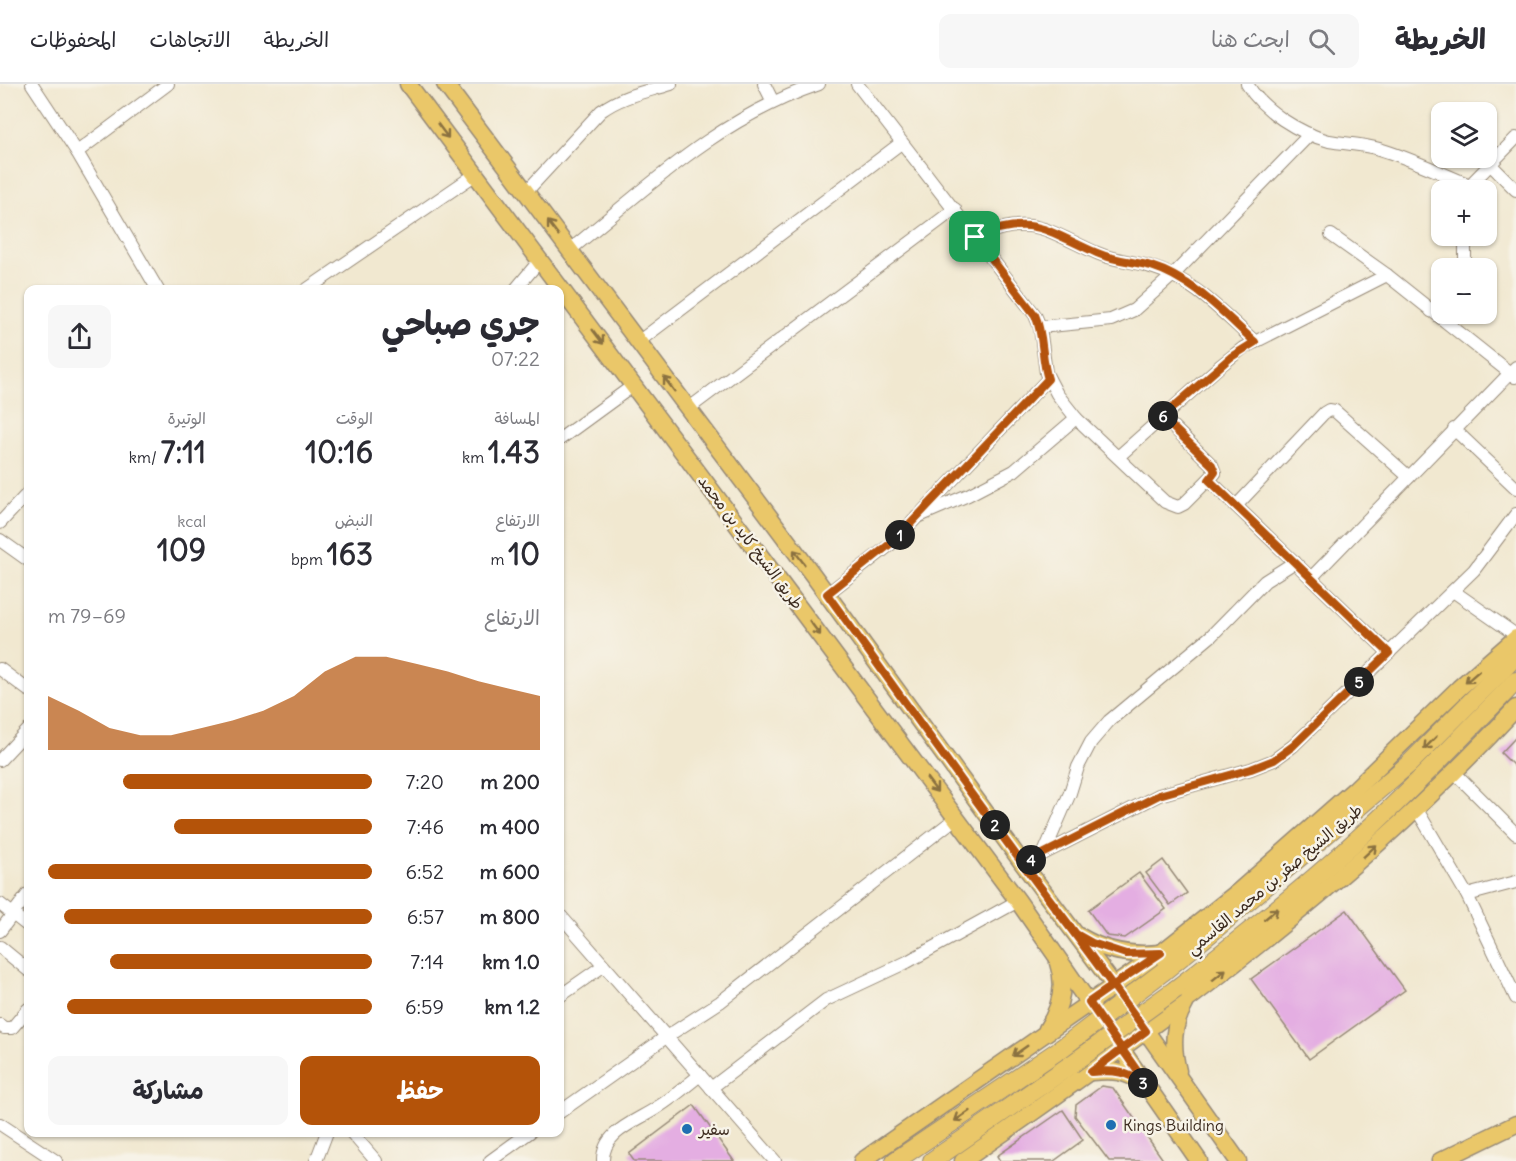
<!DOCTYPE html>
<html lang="ar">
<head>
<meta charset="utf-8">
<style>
  :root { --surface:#fff; --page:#f7f7f7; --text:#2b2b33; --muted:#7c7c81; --line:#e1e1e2; --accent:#b45309 }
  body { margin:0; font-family:Delius,"Playpen Sans Arabic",sans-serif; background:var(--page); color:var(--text); direction:rtl; height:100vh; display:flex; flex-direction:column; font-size:22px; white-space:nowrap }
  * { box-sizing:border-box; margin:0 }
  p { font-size:20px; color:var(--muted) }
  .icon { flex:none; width:33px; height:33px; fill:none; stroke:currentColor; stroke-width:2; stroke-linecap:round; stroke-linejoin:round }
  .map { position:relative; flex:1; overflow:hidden; direction:ltr }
  .details { position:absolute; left:24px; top:201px; width:540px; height:852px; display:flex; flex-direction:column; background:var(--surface); border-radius:12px; box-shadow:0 2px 4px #0004; direction:rtl }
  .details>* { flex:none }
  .controls { position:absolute; left:1431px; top:18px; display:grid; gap:12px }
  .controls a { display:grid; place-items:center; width:66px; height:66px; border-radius:12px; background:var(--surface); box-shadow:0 2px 4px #0004; font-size:30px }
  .pin { position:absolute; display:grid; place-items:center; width:51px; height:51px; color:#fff; margin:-26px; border-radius:12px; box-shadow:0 3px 9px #0006 }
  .km { position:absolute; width:30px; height:30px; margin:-15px; border-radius:50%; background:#222; color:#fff; font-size:16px; line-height:30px; text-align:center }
  .round { display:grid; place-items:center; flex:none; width:63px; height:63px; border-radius:12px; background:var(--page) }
  .overview { display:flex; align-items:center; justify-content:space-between; height:102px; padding:0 24px }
  h1 { font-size:33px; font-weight:700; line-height:45px }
  .metrics { display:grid; grid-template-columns:repeat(3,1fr); gap:9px; height:102px; padding:6px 24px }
  .metrics div { display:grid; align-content:center }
  .metrics b { font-size:30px; font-weight:700 }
  .metrics small { font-size:16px; font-weight:400 }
  .metrics p { font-size:16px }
  .chart { height:168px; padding:12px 24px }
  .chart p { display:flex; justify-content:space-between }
  .chart svg { width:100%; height:108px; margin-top:6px; fill:var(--accent); opacity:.7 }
  .primary-button { display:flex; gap:12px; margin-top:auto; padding:12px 24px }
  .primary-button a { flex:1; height:69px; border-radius:12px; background:var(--accent); color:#fff; font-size:24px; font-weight:700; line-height:69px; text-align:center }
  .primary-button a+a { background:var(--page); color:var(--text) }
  ul { padding:0 24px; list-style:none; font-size:20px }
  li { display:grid; grid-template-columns:96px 72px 1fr; align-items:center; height:45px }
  li i { height:15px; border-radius:8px; background:var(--accent) }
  header { display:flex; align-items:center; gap:36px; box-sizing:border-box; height:84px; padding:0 30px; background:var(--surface); border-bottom:2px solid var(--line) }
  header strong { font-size:28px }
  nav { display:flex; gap:33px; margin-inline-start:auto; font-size:21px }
  .search { width:420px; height:54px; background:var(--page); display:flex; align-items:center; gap:15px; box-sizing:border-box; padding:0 21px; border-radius:12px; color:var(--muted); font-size:22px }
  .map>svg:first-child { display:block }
  .building { fill:#e4aee2 }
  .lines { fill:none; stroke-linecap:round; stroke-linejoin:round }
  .minor-casing { stroke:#968977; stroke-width:14 }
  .major-casing { stroke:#968977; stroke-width:19 }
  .highway-casing { stroke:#968977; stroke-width:20 }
  .minor { stroke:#fff; stroke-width:12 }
  .major { stroke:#eac769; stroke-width:16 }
  .highway { stroke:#eac769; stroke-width:18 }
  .highway-bridge-casing { stroke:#968977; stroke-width:20; stroke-linecap:butt }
  .highway-bridge { stroke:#eac769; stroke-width:18 }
  .oneway { stroke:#8a7140 }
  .route-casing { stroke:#fff; stroke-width:12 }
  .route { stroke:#b45309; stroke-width:8 }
  .poi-dot { fill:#1f6fb2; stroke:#f7f3e8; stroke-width:2 }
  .labels { text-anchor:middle; stroke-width:5; stroke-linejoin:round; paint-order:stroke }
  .street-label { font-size:16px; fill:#3b2a1e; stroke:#f7f3e8 }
  .poi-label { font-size:16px; fill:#3b2a1e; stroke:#f7f3e8; text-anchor:start }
</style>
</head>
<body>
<header>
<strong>الخريطة</strong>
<div class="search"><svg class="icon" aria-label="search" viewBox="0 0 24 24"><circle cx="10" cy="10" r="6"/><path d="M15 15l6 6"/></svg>ابحث هنا</div>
<nav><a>الخريطة</a><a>الاتجاهات</a><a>المحفوظات</a></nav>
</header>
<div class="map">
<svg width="1516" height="1077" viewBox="0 0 1516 1077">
  <rect width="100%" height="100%" fill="#f7f3e8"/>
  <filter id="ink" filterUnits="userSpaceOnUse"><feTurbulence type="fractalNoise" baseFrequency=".0167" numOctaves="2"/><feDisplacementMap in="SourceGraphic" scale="12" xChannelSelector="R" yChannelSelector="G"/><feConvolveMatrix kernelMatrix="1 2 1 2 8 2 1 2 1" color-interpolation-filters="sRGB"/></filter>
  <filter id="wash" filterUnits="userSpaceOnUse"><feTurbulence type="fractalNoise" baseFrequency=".008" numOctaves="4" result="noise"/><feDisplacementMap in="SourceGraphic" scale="24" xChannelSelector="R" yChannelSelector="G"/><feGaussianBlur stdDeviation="1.35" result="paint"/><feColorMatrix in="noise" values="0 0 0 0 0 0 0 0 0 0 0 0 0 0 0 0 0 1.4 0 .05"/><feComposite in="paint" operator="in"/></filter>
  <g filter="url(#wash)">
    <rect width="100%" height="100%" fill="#f1e8d0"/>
    <g id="blocks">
      <g class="building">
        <path d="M1516 653V684L1501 669Z"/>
        <path d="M1163 776 1187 809 1170 821 1146 789Z"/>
        <path d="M1139 789 1166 825 1125 854 1107 852 1088 826Z"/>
        <path d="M1347 826 1405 906 1309 975 1251 895Z"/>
        <path d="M1102 1002 1113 1004 1164 1077H1109L1075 1032 1076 1021Z"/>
        <path d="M694 1021 734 1077H634L629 1070Z"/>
        <path d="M1063 1026 1083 1056 1054 1077H1000L997 1072Z"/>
      </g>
    </g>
  </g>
  <g filter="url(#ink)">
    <use href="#blocks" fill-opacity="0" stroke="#968977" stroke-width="1.5"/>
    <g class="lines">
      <g class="minor-casing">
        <g id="minor">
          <path d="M32 0 77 68 158 206"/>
          <path d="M764 0 773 18"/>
          <path d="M857 0 1035 231 1040 243 1046 289 1057 310 1076 334 1165 418 1178 423 1184 420 1215 389 1212 381 1162 332"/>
          <path d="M1247 0C1263 27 1299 49 1329 57 1346 60 1363 60 1379 65 1410 74 1440 89 1470 101"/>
          <path d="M77 68 168 0"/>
          <path d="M1490 80 1516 106"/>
          <path d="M1467 106 1470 101 1516 54"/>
          <path d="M526 108 601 27C623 11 646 8 671 0"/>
          <path d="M1331 151 1387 191 1515 293"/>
          <path d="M1465 152V184"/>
          <path d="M975 153C1033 129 1047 147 1097 169 1115 177 1133 177 1151 183 1193 195 1224 230 1255 258"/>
          <path d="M570 166C650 101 719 34 819 0"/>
          <path d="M306 206 476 90"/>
          <path d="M515 206 540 176"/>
          <path d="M1431 227 1442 217"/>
          <path d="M1040 243 1111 236 1134 226 1173 191 1310 50"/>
          <path d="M638 258 901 59"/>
          <path d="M688 325 955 125"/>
          <path d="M1454 345 1516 404"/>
          <path d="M560 355 634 301"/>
          <path d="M1118 373 1220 282 1243 264 1387 191"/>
          <path d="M1209 396 1389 569"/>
          <path d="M1236 422 1324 329 1329 326 1335 327 1409 393"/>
          <path d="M923 427 1048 295"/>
          <path d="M0 439 28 409"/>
          <path d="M0 456 28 476"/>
          <path d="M1311 494 1516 283"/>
          <path d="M1453 507 1516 551"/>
          <path d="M827 510 895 457 917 433 968 411 1014 387 1076 334"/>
          <path d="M0 585 28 606"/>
          <path d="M0 676 28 646"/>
          <path d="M1454 688 1516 750"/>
          <path d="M1416 724 1467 811 1516 914"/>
          <path d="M1044 769 1070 709 1078 683 1091 658 1109 637 1211 552 1265 497 1295 478"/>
          <path d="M1023 780 1159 711 1251 685 1274 676 1293 662 1474 486 1516 430"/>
          <path d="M1467 811 1516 798"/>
          <path d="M0 820 28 842"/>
          <path d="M560 831 775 1077"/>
          <path d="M0 847 28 810"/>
          <path d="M0 863 28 886"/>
          <path d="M560 912 603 882"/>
          <path d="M0 941 4 944H12L28 925"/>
          <path d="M711 1004 826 916 907 878 1018 817"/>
          <path d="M560 1028 666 953 720 918 956 734"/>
          <path d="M0 1040 56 1077"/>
          <path d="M351 1048 376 1077"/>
          <path d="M316 1077 327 1048"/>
          <path d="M490 1077 530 1048"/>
          <path d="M603 1077C602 1047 638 1037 658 1023 673 1014 686 1002 700 991"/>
        </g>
      </g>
      <g class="major-casing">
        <g id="major">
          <path d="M408 0 1018 817 1199 1077"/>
          <path d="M445 0 813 491 1023 780 1107 892 1238 1077"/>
          <path d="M1081 853C1106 868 1132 872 1160 869"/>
          <path d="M1047 945C1060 925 1066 902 1058 879"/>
          <path d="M1178 987C1172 963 1172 941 1185 920"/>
          <path d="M1092 988C1115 986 1124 987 1144 999"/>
          <path d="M862 1077 1161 869 1239 807 1355 705 1459 604 1516 554"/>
          <path d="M963 1077C1158 942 1354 800 1516 624"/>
          <path d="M1440 1077 1516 1040"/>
        </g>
      </g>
      <g class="highway-casing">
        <g id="highway">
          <path d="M1164 887 1212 848 1409 680 1516 572"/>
          <path d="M1176 905C1229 864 1281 823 1331 779 1396 722 1456 659 1516 597"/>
          <path d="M895 1077 1062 964"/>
          <path d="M932 1077 1072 980"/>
        </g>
      </g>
      <use href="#minor" class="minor"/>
      <use href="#major" class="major"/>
      <use href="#highway" class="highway"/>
      <g class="highway-bridge-casing">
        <g id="highway-bridge">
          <path d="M1062 964 1164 887"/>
          <path d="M1072 980 1176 905"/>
        </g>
      </g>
      <use href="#highway-bridge" class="highway-bridge"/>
    </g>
    <defs><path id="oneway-shaft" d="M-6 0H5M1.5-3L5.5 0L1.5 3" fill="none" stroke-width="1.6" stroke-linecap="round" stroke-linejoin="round" transform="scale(1.5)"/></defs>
    <g class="oneway">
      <use href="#oneway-shaft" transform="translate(443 47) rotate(53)"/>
      <use href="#oneway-shaft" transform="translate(553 144) rotate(-127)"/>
      <use href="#oneway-shaft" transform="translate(598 253) rotate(53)"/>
      <use href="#oneway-shaft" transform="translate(669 300) rotate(-127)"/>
      <use href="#oneway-shaft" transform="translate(799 473) rotate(-127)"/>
      <use href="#oneway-shaft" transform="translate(815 544) rotate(53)"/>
      <use href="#oneway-shaft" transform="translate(1472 593) rotate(139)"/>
      <use href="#oneway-shaft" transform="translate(1430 659) rotate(135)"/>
      <use href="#oneway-shaft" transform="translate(932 701) rotate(53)"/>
      <use href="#oneway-shaft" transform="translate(1370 767) rotate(-43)"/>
      <use href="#oneway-shaft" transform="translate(1271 830) rotate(-40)"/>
      <use href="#oneway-shaft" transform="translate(1219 891) rotate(-39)"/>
      <use href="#oneway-shaft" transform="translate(1020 967) rotate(145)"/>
      <use href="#oneway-shaft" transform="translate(962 1032) rotate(146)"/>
    </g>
  </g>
  <g class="lines" filter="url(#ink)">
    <g class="route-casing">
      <path id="route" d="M975 153 1035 231C1044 251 1041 274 1048 295L895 456 827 510C892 600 956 690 1022 779 1063 835 1105 890 1146 947L1091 988C1116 986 1125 987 1147 1001 1128 973 1108 946 1089 918 1113 901 1137 885 1161 869L1126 870 1092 859 1076 850 1023 780 1159 711 1251 685 1274 676 1293 662 1389 569 1209 396 1215 388 1212 381 1162 333 1231 273 1255 258C1224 230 1193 195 1151 182 1133 177 1115 177 1097 169 1046 147 1033 129 975 153"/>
    </g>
    <use href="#route" class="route"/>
  </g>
  <g class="poi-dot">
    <circle cx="1111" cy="1041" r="6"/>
    <circle cx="687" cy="1045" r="6"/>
  </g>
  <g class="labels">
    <g class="street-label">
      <text transform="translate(751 458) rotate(53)" y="6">طريق الشيخ كايد بن محمد</text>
      <text transform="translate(1274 795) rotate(-40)" y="6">طريق الشيخ صقر بن محمد القاسمي</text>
    </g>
    <g class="poi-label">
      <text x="1123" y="1047">Kings Building</text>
      <text x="699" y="1051">سفير</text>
    </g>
  </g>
</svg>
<div class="controls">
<a><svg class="icon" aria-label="layers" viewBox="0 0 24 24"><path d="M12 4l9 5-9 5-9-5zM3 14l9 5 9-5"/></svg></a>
<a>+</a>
<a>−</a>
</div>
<div class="pin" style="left:975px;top:153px;background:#1e9e55"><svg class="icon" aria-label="arrive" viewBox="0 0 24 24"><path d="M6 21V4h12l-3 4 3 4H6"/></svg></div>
<b class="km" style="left:900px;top:451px">1</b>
<b class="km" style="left:995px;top:741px">2</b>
<b class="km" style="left:1143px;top:999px">3</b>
<b class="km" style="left:1031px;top:776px">4</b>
<b class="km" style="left:1359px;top:598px">5</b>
<b class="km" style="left:1163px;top:332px">6</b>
<section class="details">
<div class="overview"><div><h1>جري صباحي</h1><p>07:22</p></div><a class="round"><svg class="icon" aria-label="share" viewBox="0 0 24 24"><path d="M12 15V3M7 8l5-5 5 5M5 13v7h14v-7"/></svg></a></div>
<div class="metrics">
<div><p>المسافة</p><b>1.43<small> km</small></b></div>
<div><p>الوقت</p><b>10:16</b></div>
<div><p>الوتيرة</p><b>7:11<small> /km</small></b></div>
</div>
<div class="metrics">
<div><p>الارتفاع</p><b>10<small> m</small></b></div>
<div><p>النبض</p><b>163<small> bpm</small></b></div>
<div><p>kcal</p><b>109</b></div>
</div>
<div class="chart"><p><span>الارتفاع</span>69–79 m</p>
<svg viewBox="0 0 160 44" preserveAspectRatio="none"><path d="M0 44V22L10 28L20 35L30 38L40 38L50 35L60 32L70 28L80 22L90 12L100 6L110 6L120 9L130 12L140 16L150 19L160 22V44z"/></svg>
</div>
<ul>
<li><b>200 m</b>7:20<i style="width:77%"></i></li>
<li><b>400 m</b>7:46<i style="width:61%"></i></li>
<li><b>600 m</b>6:52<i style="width:100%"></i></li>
<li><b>800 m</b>6:57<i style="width:95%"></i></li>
<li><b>1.0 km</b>7:14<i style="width:81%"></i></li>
<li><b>1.2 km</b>6:59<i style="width:94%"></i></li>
</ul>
<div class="primary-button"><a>حفظ</a><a>مشاركة</a></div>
</section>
</div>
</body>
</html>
